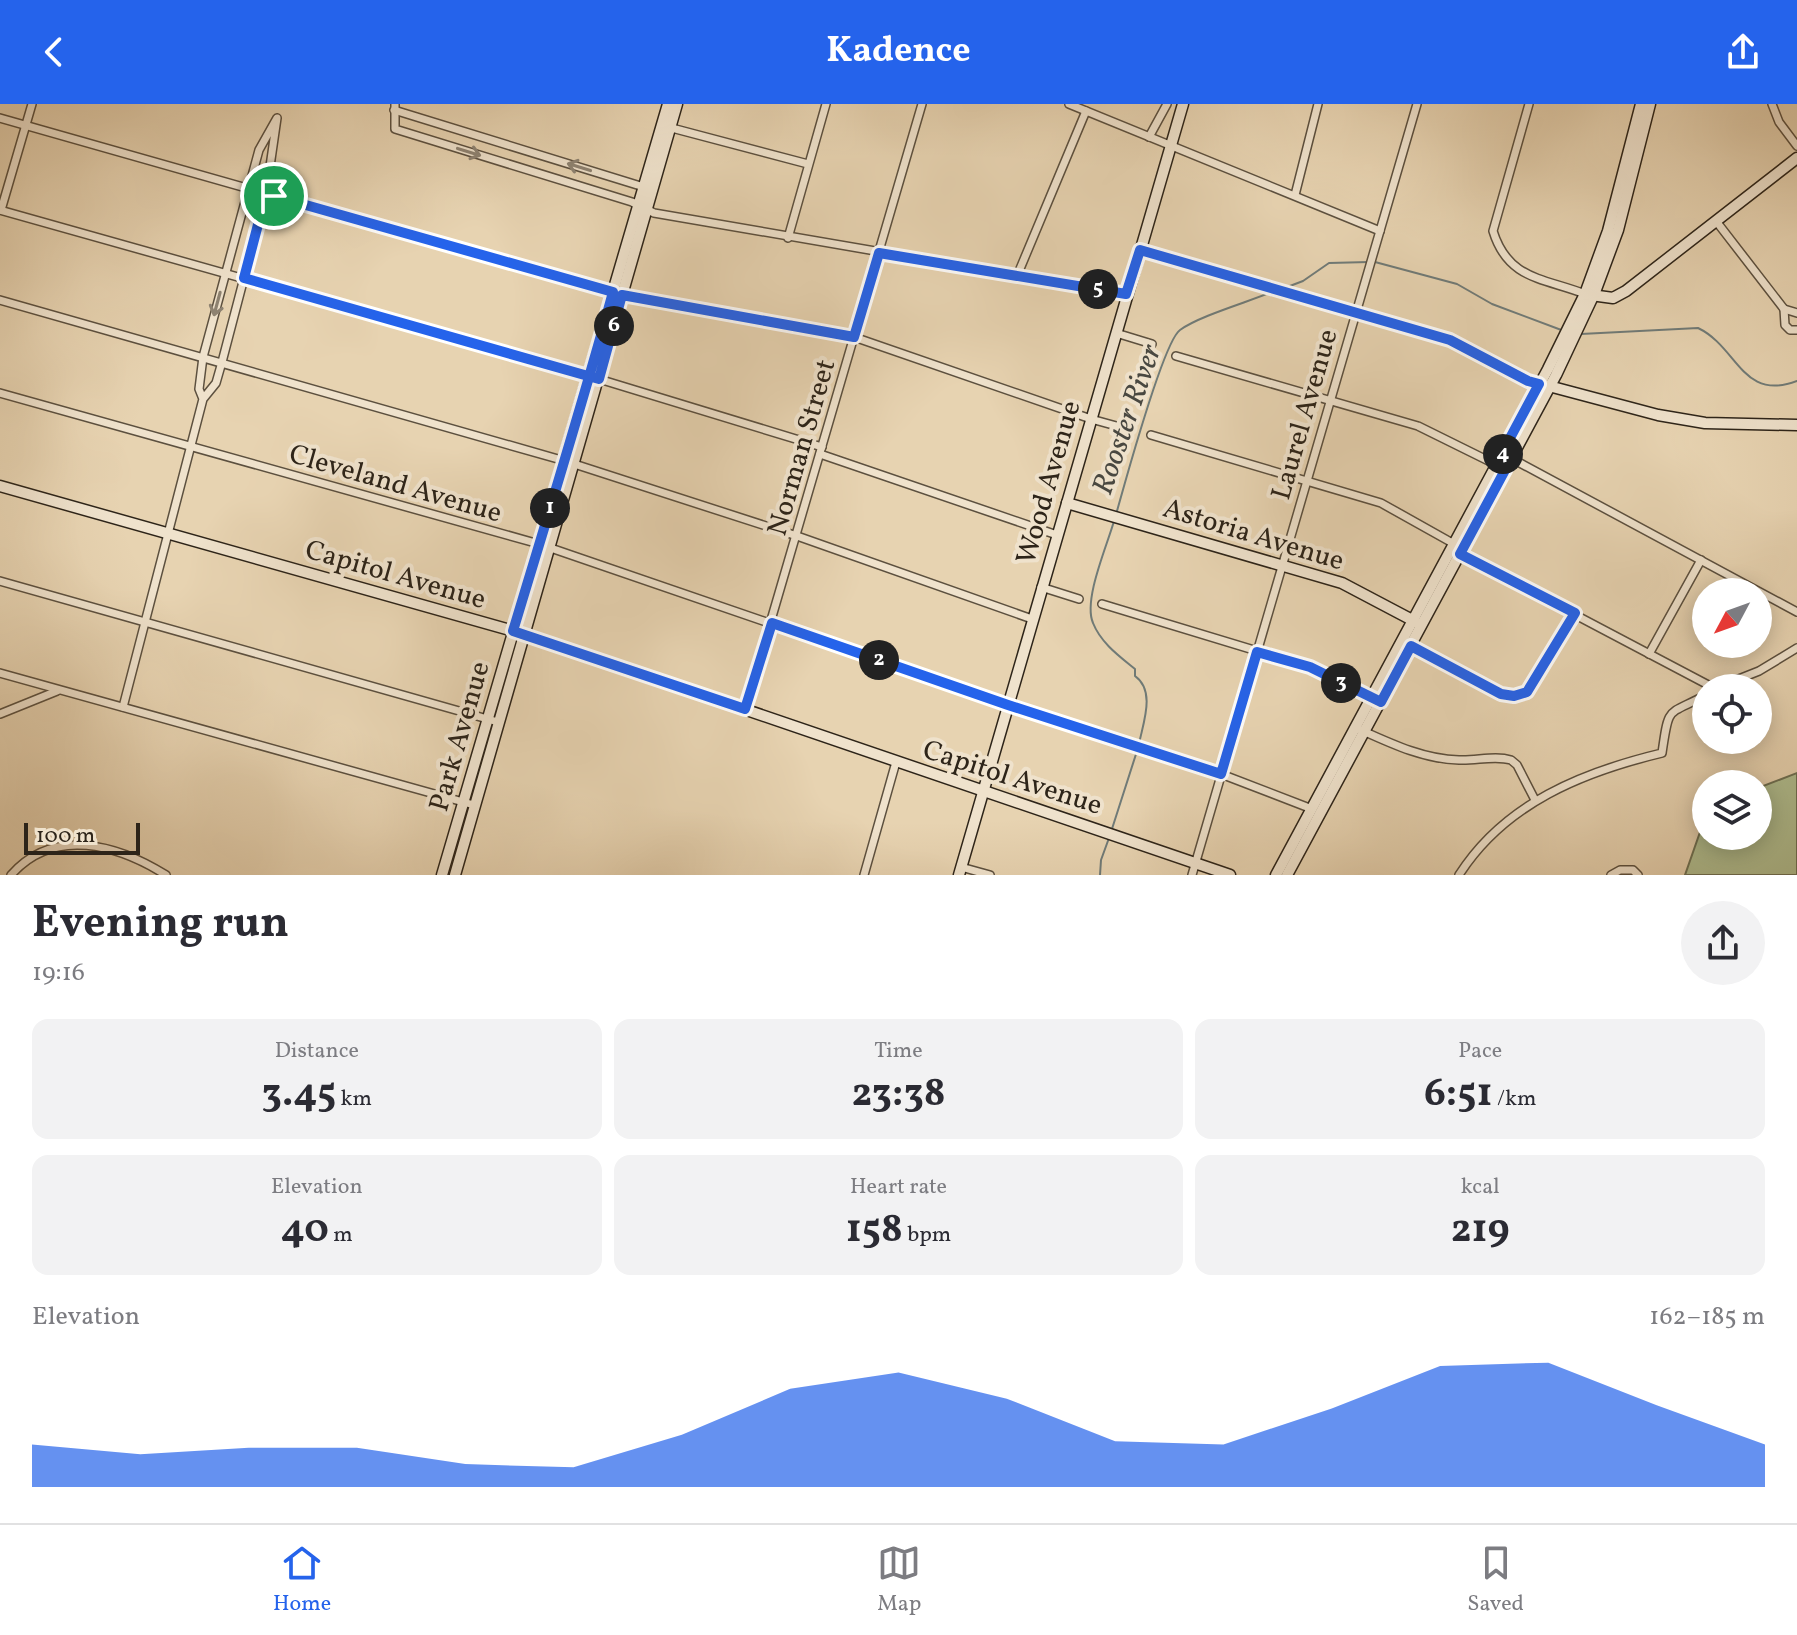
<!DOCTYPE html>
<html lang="en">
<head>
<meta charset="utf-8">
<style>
  :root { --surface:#fff; --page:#f2f2f3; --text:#2b2b33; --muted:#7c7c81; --line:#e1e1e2; --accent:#2563eb }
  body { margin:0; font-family:Vollkorn,serif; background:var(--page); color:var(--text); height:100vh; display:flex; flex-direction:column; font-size:30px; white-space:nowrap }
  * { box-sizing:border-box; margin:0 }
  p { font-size:26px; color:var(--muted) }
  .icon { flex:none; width:44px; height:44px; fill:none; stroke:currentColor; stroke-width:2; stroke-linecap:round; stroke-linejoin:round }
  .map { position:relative; height:771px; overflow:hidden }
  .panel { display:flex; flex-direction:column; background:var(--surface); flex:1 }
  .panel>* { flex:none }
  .needle { width:52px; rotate:229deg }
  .buttons { position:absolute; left:1692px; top:474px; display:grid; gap:16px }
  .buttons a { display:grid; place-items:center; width:80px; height:80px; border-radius:50%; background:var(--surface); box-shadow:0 4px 20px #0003; font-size:40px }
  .scale { position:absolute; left:24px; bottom:20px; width:116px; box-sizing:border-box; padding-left:8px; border:4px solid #2d2419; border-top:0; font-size:22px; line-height:28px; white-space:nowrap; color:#2d2419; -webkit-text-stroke:6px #efe2cc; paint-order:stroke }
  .pin { position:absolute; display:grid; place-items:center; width:68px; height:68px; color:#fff; margin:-34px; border:4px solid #fff; border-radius:50%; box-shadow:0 2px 8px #0007 }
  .km { position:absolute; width:40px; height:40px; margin:-20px; border-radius:50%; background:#222; color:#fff; font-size:22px; line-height:40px; text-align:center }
  .round { display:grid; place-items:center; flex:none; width:84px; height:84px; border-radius:42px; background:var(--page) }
  .head { display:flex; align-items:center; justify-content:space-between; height:136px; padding:0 32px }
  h1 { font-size:44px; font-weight:700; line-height:60px }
  .metrics { display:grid; grid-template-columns:repeat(3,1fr); gap:12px; height:136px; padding:8px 32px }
  .metrics div { display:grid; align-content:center; border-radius:16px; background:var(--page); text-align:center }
  .metrics b { font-size:40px; font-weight:700 }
  .metrics small { font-size:22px; font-weight:400 }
  .metrics p { font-size:22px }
  .chart { height:224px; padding:16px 32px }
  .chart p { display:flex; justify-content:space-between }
  .chart svg { width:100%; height:144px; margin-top:8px; fill:var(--accent); opacity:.7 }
  header { display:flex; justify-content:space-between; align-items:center; height:104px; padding:0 32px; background:var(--accent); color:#fff; font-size:36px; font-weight:700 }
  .menu { display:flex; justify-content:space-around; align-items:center; height:112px; border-top:2px solid var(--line); background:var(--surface); font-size:22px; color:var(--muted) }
  .menu a { display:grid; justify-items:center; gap:4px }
  .menu .on { color:var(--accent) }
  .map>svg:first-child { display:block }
  .green { fill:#afbe91; stroke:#6e7155; stroke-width:2 }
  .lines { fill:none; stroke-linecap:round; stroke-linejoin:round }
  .stream { stroke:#707b78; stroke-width:2 }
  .street-casing { stroke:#5c503f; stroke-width:10 }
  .secondary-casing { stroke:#2d2419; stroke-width:13 }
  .street { stroke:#efe2cc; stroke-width:7 }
  .secondary { stroke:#efe2cc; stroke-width:10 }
  .oneway { stroke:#8e8372 }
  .route-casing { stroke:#fff; stroke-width:16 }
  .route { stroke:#2563eb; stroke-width:10 }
  .labels { text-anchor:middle; stroke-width:8; stroke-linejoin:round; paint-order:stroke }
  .street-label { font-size:28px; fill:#2d2419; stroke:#efe2cc }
  .water-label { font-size:30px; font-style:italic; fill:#494841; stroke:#efe2cc }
</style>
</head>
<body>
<header><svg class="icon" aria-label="back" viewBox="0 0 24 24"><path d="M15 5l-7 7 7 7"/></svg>Kadence<svg class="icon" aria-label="share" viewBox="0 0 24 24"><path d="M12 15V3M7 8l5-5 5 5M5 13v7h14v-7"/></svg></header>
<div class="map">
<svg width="1797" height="771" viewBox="0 0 1797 771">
  <rect width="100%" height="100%" fill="#e7d3b1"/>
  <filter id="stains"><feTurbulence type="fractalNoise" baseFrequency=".0025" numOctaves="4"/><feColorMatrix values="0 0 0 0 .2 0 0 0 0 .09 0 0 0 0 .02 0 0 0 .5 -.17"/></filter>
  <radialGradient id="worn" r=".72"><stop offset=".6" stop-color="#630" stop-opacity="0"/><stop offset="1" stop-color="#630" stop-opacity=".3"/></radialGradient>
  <path class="green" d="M1797 669V771H1685L1706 711V732H1758V684Z"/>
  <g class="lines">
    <g class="stream">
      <path d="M1375 158 1457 180 1492 200 1564 227"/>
      <path d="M1282 185 1303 177 1329 159 1369 158"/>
      <path d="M1581 230 1698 224C1738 243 1742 298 1797 277"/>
      <path d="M1117 407C1125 379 1163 238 1180 226 1199 212 1248 198 1272 188"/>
      <path d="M1114 417C1107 442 1083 496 1093 519 1101 539 1119 552 1135 565V572C1156 587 1143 619 1139 640"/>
      <path d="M1111 728 1137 647"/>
      <path d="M1100 771 1101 756 1109 734"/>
    </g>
    <g class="street-casing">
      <g id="street">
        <path d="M395 0V25L632 98 654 109 1126 190"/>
        <path d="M1069 0 1380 127"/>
        <path d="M1529 0 1493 127C1508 176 1544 174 1585 190"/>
        <path d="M1772 0 1779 18 1797 42"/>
        <path d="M394 6 647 84"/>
        <path d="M0 14 630 193 854 233 1091 315 1131 326"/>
        <path d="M668 23 808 60"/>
        <path d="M1149 33 1167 0"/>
        <path d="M1295 91 1318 0"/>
        <path d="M0 106 589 272 822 343"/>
        <path d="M1 106 32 0"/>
        <path d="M1716 117 1784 205 1797 209"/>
        <path d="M788 134 826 0"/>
        <path d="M1140 146 1450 236 1528 277 1539 280"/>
        <path d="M1017 172 1086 7"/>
        <path d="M0 196 565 357 797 432 1032 515"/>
        <path d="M1784 205 1785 221 1790 226H1797"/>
        <path d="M1116 229 1152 240"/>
        <path d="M1176 252 1418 322 1499 362"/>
        <path d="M0 289 539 440 1008 601 1221 670 1312 705"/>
        <path d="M1151 331 1381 399 1456 441"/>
        <path d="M820 350 1057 431"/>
        <path d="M1507 352 1797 508"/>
        <path d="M1456 448 1714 584"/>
        <path d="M0 477 498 618"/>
        <path d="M1041 483 1079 495"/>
        <path d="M1102 500 1310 563 1375 595"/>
        <path d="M1407 540 1501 590 1514 592 1527 588 1575 509"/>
        <path d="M1649 550 1701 456"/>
        <path d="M0 569 474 701"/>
        <path d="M1716 584 1759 567 1797 544"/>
        <path d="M123 603 203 295 216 279 222 258 266 90 277 14 259 46 203 253 199 285 203 295"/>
        <path d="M745 605 922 0"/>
        <path d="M0 610 57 587"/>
        <path d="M1361 626C1392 640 1424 655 1459 656 1476 657 1495 651 1511 656L1517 661 1535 696"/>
        <path d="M961 763 990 771"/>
        <path d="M11 771C54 722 118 741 166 771"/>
        <path d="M864 771 896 658"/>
        <path d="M1192 771 1417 0"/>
        <path d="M1459 771C1505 699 1583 668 1662 649 1669 600 1667 612 1706 591"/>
        <path d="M1611 771 1620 766H1633L1638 771"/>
      </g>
    </g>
    <g class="secondary-casing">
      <g id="secondary">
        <path d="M1591 191 1613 194 1626 187 1797 54"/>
        <path d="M1545 281 1658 311 1705 319 1797 321"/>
        <path d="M0 382 524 530 1230 771"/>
        <path d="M1067 399 1342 479 1416 518"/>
        <path d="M442 771 668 0"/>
        <path d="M455 771 677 0"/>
        <path d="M959 771 1183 0"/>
        <path d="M1276 771 1548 265 1585 190 1608 127 1641 0"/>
        <path d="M1287 771 1556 271 1595 188 1618 126 1650 0"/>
      </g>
    </g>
    <use href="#street" class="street"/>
    <use href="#secondary" class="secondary"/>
  </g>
  <defs><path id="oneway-shaft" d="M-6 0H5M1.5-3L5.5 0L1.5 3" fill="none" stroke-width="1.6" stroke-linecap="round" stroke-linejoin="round" transform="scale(2)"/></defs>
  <g class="oneway">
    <use href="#oneway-shaft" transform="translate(469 48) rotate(17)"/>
    <use href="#oneway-shaft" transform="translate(579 63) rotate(-163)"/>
    <use href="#oneway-shaft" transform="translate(217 200) rotate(105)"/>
  </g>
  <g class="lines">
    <g class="route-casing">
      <path id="route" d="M274 92 613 188C582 302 547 414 513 527L745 605 772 519 1008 601 1221 670 1257 548 1310 563 1381 598 1411 542 1501 590 1514 592 1527 588 1575 509 1460 450 1511 355 1502 349 1539 280 1528 277 1450 236 1140 146 1126 190 879 149 854 233 622 191 599 275 581 270 244 174 266 90 274 92"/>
    </g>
    <use href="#route" class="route"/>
  </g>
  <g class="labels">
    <g class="street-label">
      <text transform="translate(1303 310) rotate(-74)" y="10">Laurel Avenue</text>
      <text transform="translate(800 343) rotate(-74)" y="10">Norman Street</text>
      <text transform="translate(396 378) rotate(16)" y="10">Cleveland Avenue</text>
      <text transform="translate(1047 378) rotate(-74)" y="10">Wood Avenue</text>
      <text transform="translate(1254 429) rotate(17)" y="10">Astoria Avenue</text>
      <text transform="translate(396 469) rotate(16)" y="10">Capitol Avenue</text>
      <text transform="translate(458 632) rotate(-74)" y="10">Park Avenue</text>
      <text transform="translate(1013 672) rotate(18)" y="10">Capitol Avenue</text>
    </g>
    <g class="water-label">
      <text transform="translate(1126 315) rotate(-71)" y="10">Rooster River</text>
    </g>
  </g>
  <rect width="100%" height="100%" filter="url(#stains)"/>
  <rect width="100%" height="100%" fill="url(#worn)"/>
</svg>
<div class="buttons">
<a><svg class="needle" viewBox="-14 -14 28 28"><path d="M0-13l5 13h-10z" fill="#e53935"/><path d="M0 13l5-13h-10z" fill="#7c7c81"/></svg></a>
<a><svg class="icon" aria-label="locate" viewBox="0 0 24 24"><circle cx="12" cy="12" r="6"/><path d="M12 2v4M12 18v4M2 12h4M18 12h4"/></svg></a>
<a><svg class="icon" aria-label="layers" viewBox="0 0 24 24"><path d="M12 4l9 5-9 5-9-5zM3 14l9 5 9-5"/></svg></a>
</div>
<div class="scale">100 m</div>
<div class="pin" style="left:274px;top:92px;background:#1e9e55"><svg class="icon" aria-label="arrive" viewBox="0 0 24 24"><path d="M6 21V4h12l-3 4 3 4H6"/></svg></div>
<b class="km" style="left:550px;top:404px">1</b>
<b class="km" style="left:879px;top:556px">2</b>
<b class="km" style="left:1341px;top:579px">3</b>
<b class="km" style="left:1503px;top:350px">4</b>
<b class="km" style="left:1098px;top:185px">5</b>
<b class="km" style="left:614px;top:222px">6</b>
</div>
<section class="panel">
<div class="head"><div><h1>Evening run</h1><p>19:16</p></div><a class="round"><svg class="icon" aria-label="share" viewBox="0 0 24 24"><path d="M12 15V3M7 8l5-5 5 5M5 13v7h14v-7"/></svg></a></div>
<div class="metrics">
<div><p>Distance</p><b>3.45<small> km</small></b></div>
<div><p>Time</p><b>23:38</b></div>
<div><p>Pace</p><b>6:51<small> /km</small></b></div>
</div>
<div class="metrics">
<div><p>Elevation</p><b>40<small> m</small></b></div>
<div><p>Heart rate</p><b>158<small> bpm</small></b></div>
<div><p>kcal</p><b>219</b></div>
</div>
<div class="chart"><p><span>Elevation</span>162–185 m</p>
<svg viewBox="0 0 160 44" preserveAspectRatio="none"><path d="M0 44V31L10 34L20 32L30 32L40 37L50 38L60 28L70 14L80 9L90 17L100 30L110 31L120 20L130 7L140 6L150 19L160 31V44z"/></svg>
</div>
</section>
<nav class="menu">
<a class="on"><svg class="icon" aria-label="home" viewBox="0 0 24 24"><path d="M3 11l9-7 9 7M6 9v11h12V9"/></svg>Home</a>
<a><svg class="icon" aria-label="map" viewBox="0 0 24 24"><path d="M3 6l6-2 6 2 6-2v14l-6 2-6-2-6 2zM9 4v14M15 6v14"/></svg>Map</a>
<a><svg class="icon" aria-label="saved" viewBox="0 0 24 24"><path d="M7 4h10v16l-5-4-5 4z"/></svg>Saved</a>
</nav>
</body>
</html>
